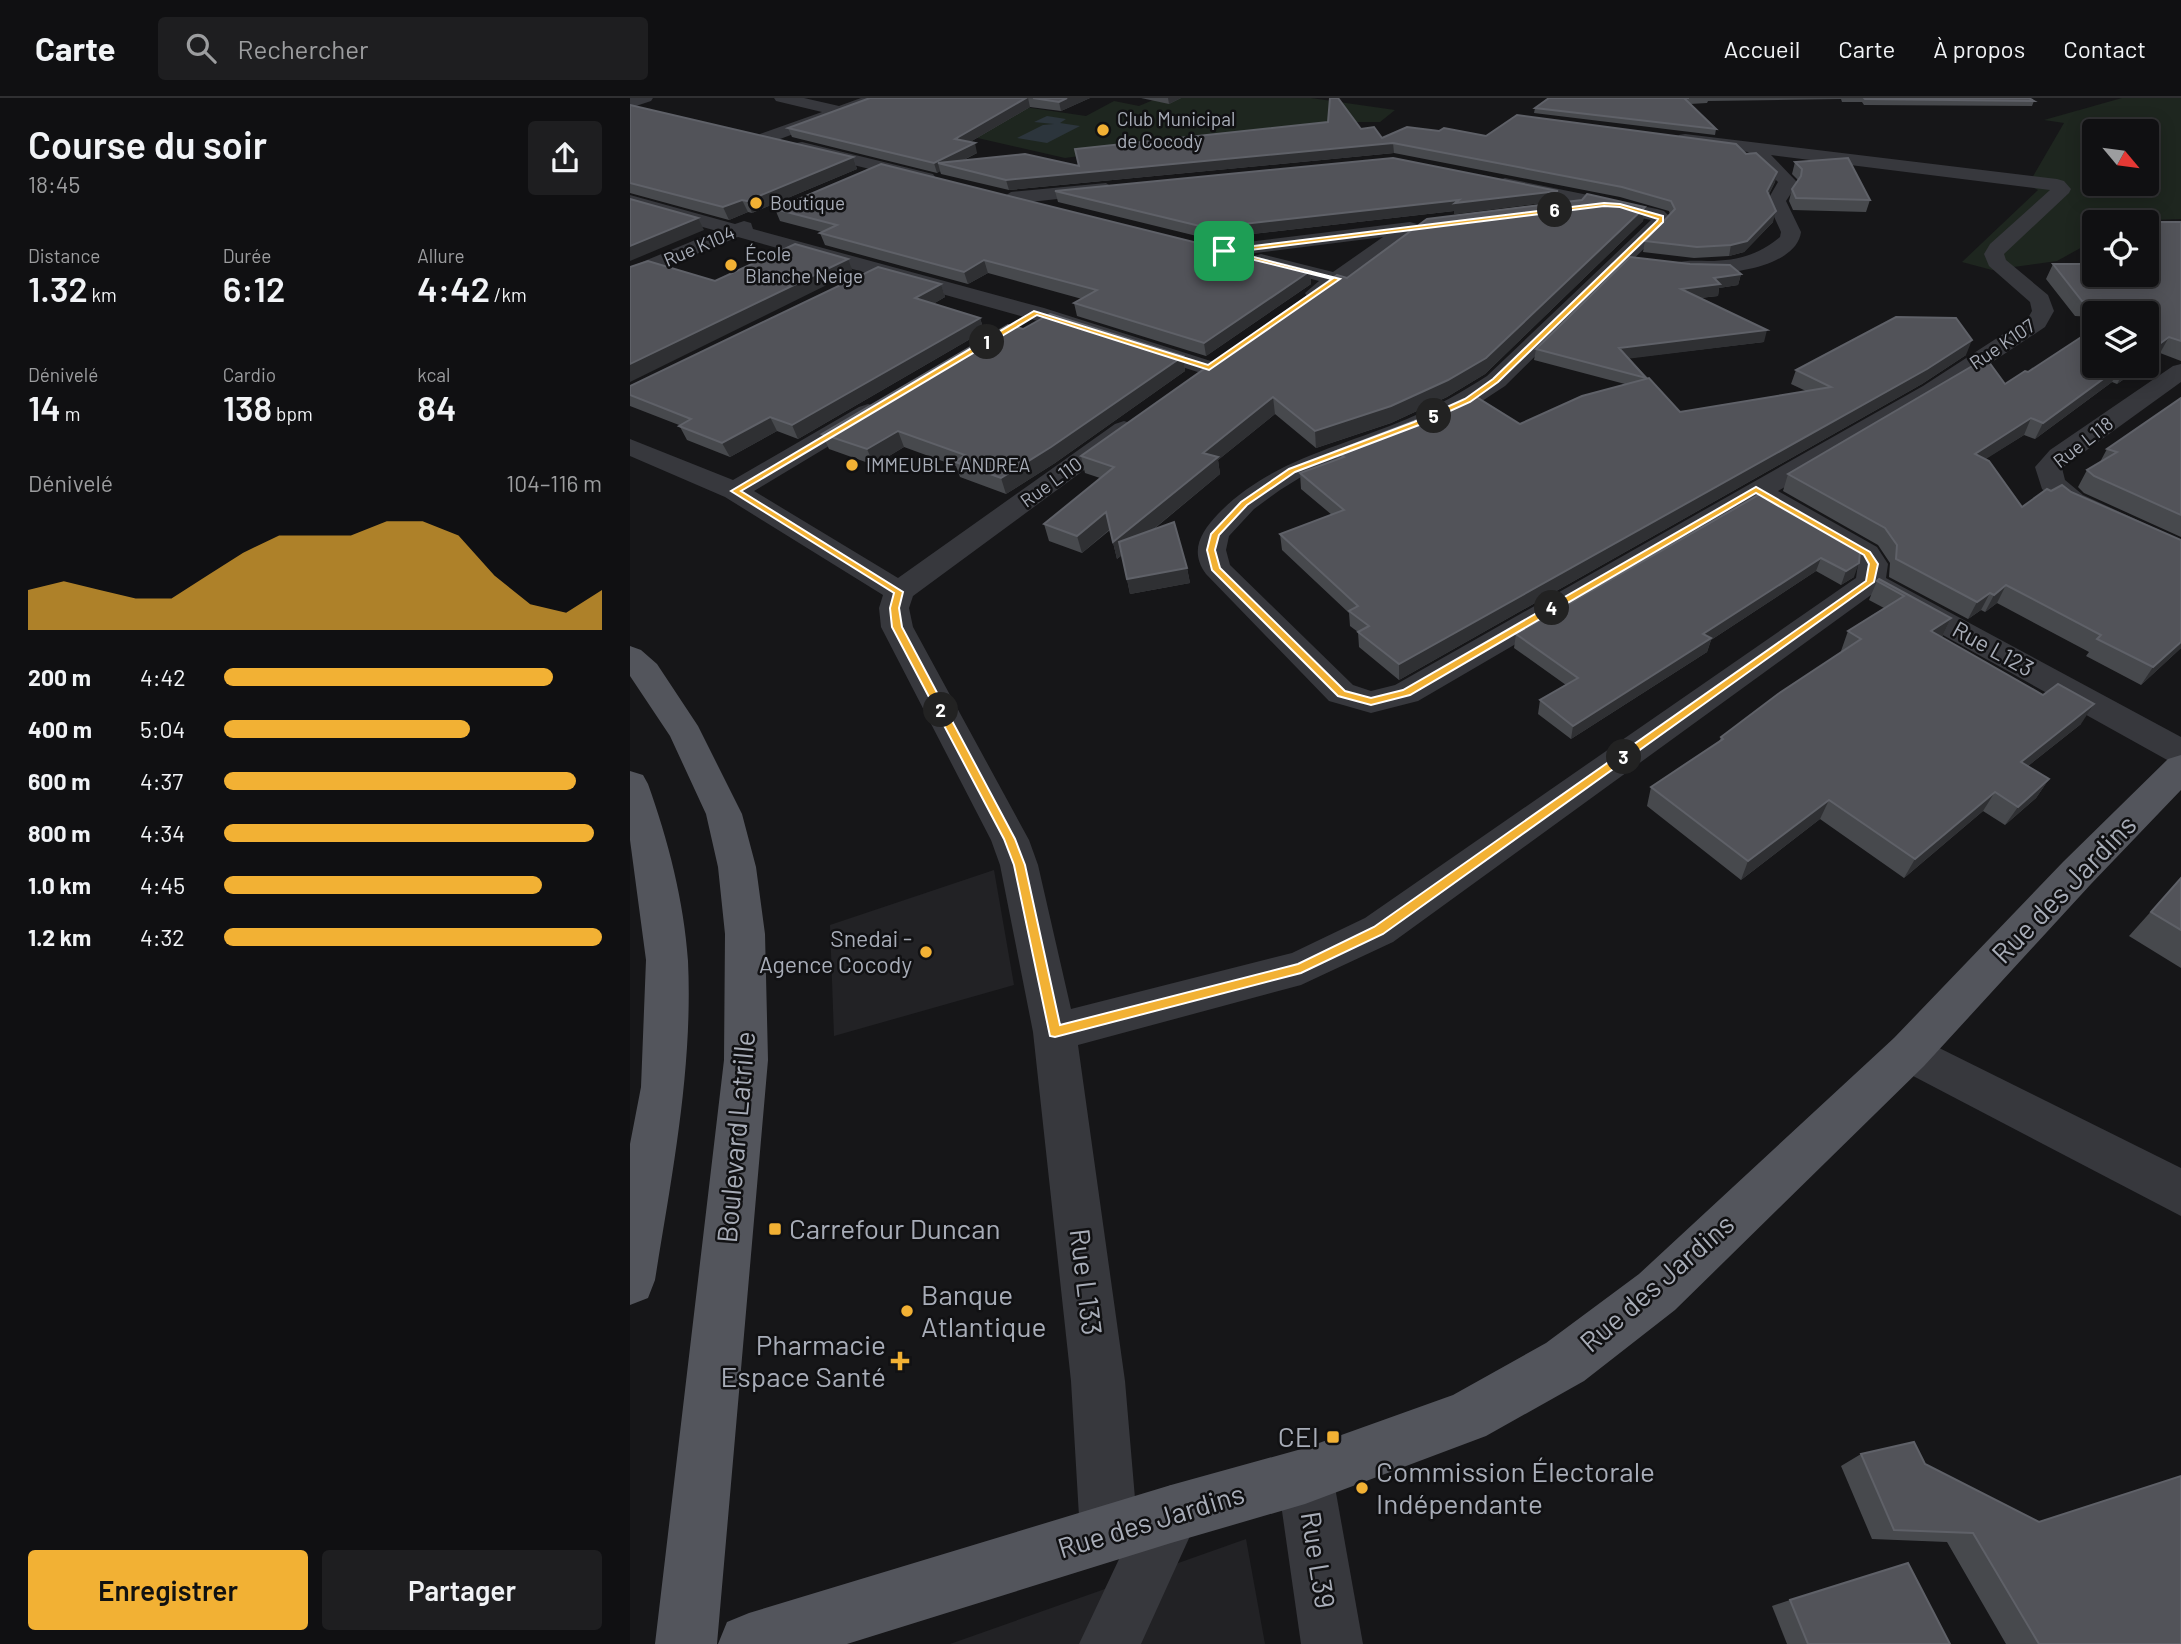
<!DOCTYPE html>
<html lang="fr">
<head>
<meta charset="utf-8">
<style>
  :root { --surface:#101012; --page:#1e1e20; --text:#f1f3f6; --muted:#9c9d9f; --line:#303032; --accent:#f2b134 }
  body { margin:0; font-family:Barlow,sans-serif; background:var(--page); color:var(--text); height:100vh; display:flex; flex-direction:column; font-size:26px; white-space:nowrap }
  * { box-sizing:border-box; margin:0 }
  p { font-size:23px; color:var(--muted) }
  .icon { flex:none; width:38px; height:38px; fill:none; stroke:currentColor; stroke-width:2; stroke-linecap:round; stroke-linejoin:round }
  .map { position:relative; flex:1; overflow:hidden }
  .details { display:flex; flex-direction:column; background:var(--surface); width:630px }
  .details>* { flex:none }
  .needle { width:46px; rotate:119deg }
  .fabs { position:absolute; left:1452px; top:21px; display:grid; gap:14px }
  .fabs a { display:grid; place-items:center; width:77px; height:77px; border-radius:7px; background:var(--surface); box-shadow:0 4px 18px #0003,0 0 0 2px var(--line); font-size:35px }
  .pin { position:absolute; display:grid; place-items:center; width:60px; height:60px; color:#fff; margin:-30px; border-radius:14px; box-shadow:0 4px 10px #0006 }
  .km { position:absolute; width:35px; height:35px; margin:-18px; border-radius:50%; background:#222; color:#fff; font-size:19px; line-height:35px; text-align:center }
  .round { display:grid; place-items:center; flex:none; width:74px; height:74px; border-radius:7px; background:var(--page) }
  .summary { display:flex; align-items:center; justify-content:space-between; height:119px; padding:0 28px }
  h1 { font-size:38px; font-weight:600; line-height:52px }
  .stats { display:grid; grid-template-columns:repeat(3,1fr); gap:10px; height:119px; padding:7px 28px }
  .stats div { display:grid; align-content:center }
  .stats b { font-size:35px; font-weight:600 }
  .stats small { font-size:19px; font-weight:400 }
  .stats p { font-size:19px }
  .chart { height:196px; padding:14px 28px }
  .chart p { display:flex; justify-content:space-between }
  .chart svg { width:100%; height:126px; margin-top:7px; fill:var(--accent); opacity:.7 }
  .button { display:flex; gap:14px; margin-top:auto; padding:14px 28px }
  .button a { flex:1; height:80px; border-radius:7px; background:var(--accent); color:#111; font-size:28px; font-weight:600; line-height:80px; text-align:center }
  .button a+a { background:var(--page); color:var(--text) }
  ul { padding:0 28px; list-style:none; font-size:23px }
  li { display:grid; grid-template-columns:112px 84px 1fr; align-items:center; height:52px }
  li i { height:18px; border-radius:9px; background:var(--accent) }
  header { display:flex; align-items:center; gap:42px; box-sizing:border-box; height:98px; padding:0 35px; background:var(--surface); border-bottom:2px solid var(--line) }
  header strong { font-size:33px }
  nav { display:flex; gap:38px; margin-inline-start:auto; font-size:24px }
  .search { width:490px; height:63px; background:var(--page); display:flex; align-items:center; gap:18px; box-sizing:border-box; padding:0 24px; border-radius:7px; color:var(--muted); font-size:26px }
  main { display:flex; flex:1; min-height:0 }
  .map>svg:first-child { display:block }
  .built { fill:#222225 }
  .green { fill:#1e261f; fill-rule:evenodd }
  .water { fill:#2c353c }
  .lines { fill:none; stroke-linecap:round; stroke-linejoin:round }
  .minor { fill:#37383d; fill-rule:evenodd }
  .major { fill:#53555c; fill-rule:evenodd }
  .wall { fill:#47494d }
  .shaded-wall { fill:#2f3033 }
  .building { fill:#525359; stroke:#5f6168; stroke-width:2 }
  .route { fill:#f2b134; stroke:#fff; stroke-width:2; fill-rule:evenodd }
  .poi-dot { fill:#f2b134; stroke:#111113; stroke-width:2.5 }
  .labels { text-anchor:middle; stroke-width:5; stroke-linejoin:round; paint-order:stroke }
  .far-poi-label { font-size:19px; fill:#a8adb8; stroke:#111113; text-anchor:start }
  .far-street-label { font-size:19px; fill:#a8adb8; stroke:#111113 }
  .street-label { font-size:23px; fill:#a8adb8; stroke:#111113 }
  .poi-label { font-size:23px; fill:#a8adb8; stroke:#111113; text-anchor:end }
  .near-street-label { font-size:28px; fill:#a8adb8; stroke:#111113 }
  .near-poi-label { font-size:28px; fill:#a8adb8; stroke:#111113; text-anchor:start }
</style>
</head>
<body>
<header>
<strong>Carte</strong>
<div class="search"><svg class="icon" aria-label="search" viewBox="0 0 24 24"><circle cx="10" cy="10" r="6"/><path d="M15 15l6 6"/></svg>Rechercher</div>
<nav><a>Accueil</a><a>Carte</a><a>À propos</a><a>Contact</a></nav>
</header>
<main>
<section class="details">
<div class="summary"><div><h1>Course du soir</h1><p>18:45</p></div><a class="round"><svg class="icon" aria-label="share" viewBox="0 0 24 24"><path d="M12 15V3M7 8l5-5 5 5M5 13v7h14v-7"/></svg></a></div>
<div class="stats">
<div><p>Distance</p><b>1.32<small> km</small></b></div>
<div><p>Durée</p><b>6:12</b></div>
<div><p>Allure</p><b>4:42<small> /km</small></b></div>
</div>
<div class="stats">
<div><p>Dénivelé</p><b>14<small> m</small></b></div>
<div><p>Cardio</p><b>138<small> bpm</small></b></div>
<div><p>kcal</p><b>84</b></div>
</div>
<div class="chart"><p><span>Dénivelé</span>104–116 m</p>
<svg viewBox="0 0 160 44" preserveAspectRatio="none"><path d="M0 44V30L10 27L20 30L30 33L40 33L50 25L60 17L70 11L80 11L90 11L100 6L110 6L120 11L130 25L140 35L150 38L160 30V44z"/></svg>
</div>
<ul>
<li><b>200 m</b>4:42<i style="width:87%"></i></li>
<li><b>400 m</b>5:04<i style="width:65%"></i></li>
<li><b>600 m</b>4:37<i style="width:93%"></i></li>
<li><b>800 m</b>4:34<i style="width:98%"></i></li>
<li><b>1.0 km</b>4:45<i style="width:84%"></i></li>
<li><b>1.2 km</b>4:32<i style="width:100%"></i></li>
</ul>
<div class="button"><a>Enregistrer</a><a>Partager</a></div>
</section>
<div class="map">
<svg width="1551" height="1546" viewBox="0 0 1551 1546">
  <rect width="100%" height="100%" fill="#161618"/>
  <g class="built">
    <path d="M364 772 384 887 204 938 200 827Z"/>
    <path d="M616 1441 635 1546H320Z"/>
  </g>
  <g class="green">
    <path d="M332 0 456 18 484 3 509 8 528 0H681L765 12 750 24H691L435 60 273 23Z"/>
    <path d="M1492 0H1551V121L1465 124V142L1427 163 1362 172 1332 164 1408 92 1398 87 1434 25 1414 22ZM1465 33H1517V86H1465Z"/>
  </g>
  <path class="water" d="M417 18 436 21 430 25 450 28 417 45 387 40 413 27 424 26 404 24Z"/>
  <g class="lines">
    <g class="minor">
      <path d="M0 0H23L21 3 0 10Z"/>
      <path d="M144 0H174L209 8 231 0H254L252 3 142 44H130L127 40 130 36 192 14 146 3Z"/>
      <path d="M1055 36 1427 81 1434 83 1441 91 1439 95 1374 156 1376 162 1418 197 1424 213 1415 229 1311 298 1148 393 1247 449 1258 466 1256 480 1551 639V666L1539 663 1241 497 763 844 671 887 448 947 495 1283 507 1424 521 1396 541 1387 561 1396 570 1416 511 1546H449L490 1459 479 1464 459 1455 450 1435 441 1283 403 934 370 767 361 742 251 529 249 510 253 497 95 399 0 358V341L103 382 229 309 238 306 247 309 251 314 247 319 124 393 268 480 485 326 494 323 503 326 507 331 503 336 283 498 279 510 283 529 399 742 408 767 441 911 662 855 735 820 1226 480 1228 466 1225 460 1128 405 788 603 741 615 699 603 576 476C559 453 571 434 588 416 640 362 711 349 777 321 806 309 832 294 857 278L1021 122 868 90 866 86 868 82 875 80 1027 111 1034 113 1041 120 1037 128 875 288 846 307 796 331 671 379 650 392 624 411 599 438 596 452 600 467 723 587 741 593 765 587 1293 288 1398 220 1402 213 1400 204 1359 168 1354 156 1360 146 1420 92 1141 57 1166 83V88L1156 103 1171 134C1166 174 1075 181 1045 173L1042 169 1045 165C1056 162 1067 163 1078 163 1106 163 1129 157 1150 139L1151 134 1137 103 1148 84 1118 54 1049 45 1046 41 1049 37Z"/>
      <path d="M172 44 303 76 306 80 297 85 166 53 163 49 166 45Z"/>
      <path d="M476 85 485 91 483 95 381 106 372 100 381 94Z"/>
      <path d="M0 97 105 126 114 123 121 125 123 131 414 210 587 265 591 270 587 275H571L398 220 108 139 0 183V169L87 133 0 109Z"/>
      <path d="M780 124 787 126 790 130 787 134 694 200H678L675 195 689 183 624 166 621 162 624 158 631 156 703 174 753 139 594 159 587 157 584 153 587 149 594 147Z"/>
      <path d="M1551 266V284L1432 370 1435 382 1453 397 1551 442V462L1433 409 1412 391 1405 369 1420 352 1543 268Z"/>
      <path d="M1279 935 1551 1070V1118L1264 968 1257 954 1264 940Z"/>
      <path d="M675 1350 695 1358 703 1378 733 1546H671L647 1378 655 1358Z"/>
    </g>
    <g class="major">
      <path d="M0 548 11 552 27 566 68 628 112 716 126 769 135 836 138 962 87 1546H25L94 962 95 836 88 769 76 716 40 638 0 578Z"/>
      <path d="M1551 657V692L1461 786 1294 968 1045 1212 954 1283 856 1338 675 1406 541 1445 217 1546H88L97 1524 119 1515 541 1387 675 1350 823 1297 916 1245 1009 1176 1264 940 1433 764 1538 661Z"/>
      <path d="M0 673 13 677 18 686C38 742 54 803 58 863 63 971 42 1076 25 1182L18 1200 0 1207V1046L11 989 16 862 0 742Z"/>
    </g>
  </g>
  <g class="wall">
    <path d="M240 0H460L431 13 400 9 340 44 347 55 332 63 449 68 731 31 752 40 856 38 1116 56 1147 74 1145 84 1139 96 1143 124 1114 154 1099 158 1064 160 1013 154 1015 143 1040 116 1039 113 990 99 764 55 379 92 311 76 310 73 307 75 162 39 158 30Z"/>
    <path d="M511 0H551L539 6Z"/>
    <path d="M919 0H1399L1404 3 1402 8 1234 7 1232 4H1212L1211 1 1078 3 1077 5 1060 6 1086 31 1085 37 904 15 905 10Z"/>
    <path d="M0 7 223 59 227 71 122 115 118 114 99 122 0 95Z"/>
    <path d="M1165 64 1240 102 1236 114 1163 112 1159 103 1162 91 1168 82 1162 76Z"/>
    <path d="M425 93 927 103 824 116V113L579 141 428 104Z"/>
    <path d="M1015 109 1013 123 855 276 817 299 761 325 686 350 645 316 588 362 590 376 524 431 557 470 560 485 500 496 492 457 487 461 480 432 452 455 419 443 414 426 470 380 455 375 451 358 717 180Z"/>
    <path d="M145 111 680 173 681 186 576 258 447 218 444 205 452 201 358 175 338 186 195 147 190 135 192 134 150 123Z"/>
    <path d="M1551 124V263L1530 255 1517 215H1465V219L1445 218 1416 181 1423 166 1517 177Z"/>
    <path d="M1463 134H1465V158L1456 149Z"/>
    <path d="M1111 176 1108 187 1089 190 1088 198 1070 200 1134 244 999 260 1050 314 1176 293 1161 286 1166 272 1336 257 1292 286 769 582 729 549 728 534 720 528 719 515 652 452 650 436 702 417 671 391 670 375 707 362 706 353 890 326 995 286 904 262 906 251Z"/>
    <path d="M311 186 315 199 303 206 350 220 354 233 168 341 147 333 100 359 57 342 49 327 0 308V288Z"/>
    <path d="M393 231 553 258 555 273 425 365 376 396 330 379 326 368 274 349 244 367 199 351 192 336Z"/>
    <path d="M1465 268H1513L1487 286 1482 284 1405 341 1394 337 1355 361 1392 409 1421 393 1441 394 1551 442V550L1511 587 1456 558 1459 554 1367 505 1355 514 1351 512 1338 521 1259 479 1260 465 1248 447 1153 393 1158 376 1375 286 1398 274Z"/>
    <path d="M1551 300V439L1454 395 1448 389 1457 372 1470 364 1477 351Z"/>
    <path d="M1132 395 1224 479 1211 487 1186 473 1081 542 1077 554 941 641 908 616 910 602 936 587 884 550 886 536Z"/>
    <path d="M1247 483 1321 520 1312 539 1451 626 1398 668 1419 681 1406 700 1375 727 1353 713 1274 780 1190 721 1111 782 1017 708 1021 689 1089 644 1091 639 1212 554 1211 553 1218 533 1254 510 1239 502Z"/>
    <path d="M1551 780V870L1499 838Z"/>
    <path d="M1231 1356 1295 1366 1551 1546H1376L1317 1444 1242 1441 1211 1368Z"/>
    <path d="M1160 1502 1320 1546H1157L1142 1508Z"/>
  </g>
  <g class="shaded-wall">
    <path d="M396 0H398L400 9 328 51 325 41Z"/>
    <path d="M437 0H460L431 13 429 4Z"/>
    <path d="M538 0H551L539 6Z"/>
    <path d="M345 45 347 55 321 68 308 65 310 73 307 75 304 65Z"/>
    <path d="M763 45 764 55 379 92 376 82Z"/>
    <path d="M223 59 227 71 122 115 117 103Z"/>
    <path d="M1147 74 1145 84 1135 104 1137 93Z"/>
    <path d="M928 93 927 103 824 116V113L579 141 578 130 829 102Z"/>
    <path d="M112 102 118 114 99 122 93 109Z"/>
    <path d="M1015 109 1013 123 855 276 817 299 761 325 686 350 685 333Z"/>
    <path d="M1146 113 1143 124 1114 154 1099 158 1101 147Z"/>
    <path d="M68 120 74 132 0 163V148Z"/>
    <path d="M218 161 223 174 0 284V266Z"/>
    <path d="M354 162 358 175 338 186 334 174Z"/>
    <path d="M680 173 681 186 576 258 574 245Z"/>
    <path d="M1111 176 1108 187 1089 190 1088 198 1049 202 1051 191 1084 180Z"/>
    <path d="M311 186 315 199 289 214 285 200Z"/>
    <path d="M350 220 354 233 168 341 162 327Z"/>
    <path d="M1137 232 1134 244 988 262 989 250Z"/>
    <path d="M1539 239 1530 255 1517 264V255Z"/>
    <path d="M1342 242 1336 257 1292 286 769 582V566Z"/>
    <path d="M553 258 555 273 425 365 376 396 371 380Z"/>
    <path d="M1491 268 1482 284 1405 341 1413 325Z"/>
    <path d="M1499 268H1513L1487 286 1496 270Z"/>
    <path d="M643 299 645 316 588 362 590 376 487 461 483 444 573 355Z"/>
    <path d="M140 319 147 333 100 359 92 345Z"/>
    <path d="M1401 320 1394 337 1337 373 1345 356Z"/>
    <path d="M268 333 274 349 244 367 237 351Z"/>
    <path d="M476 414 480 431 452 455 447 438Z"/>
    <path d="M1191 460 1186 473 1081 542 1077 554 941 641 943 628 1073 536Z"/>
    <path d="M1229 465 1224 479 1211 487 1216 473Z"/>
    <path d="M557 470 560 485 500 496 497 481Z"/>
    <path d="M1376 487 1367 505 1355 514 1364 497Z"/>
    <path d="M1360 495 1351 512 1338 521 1347 504Z"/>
    <path d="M1321 520 1312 539 1301 533Z"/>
    <path d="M1551 544V550L1511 587 1523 569Z"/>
    <path d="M1464 606 1451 626 1379 683 1391 664Z"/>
    <path d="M1419 681 1406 700 1375 727 1388 709Z"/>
    <path d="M1365 694 1353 713 1274 780 1285 761Z"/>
    <path d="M1199 702 1190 721 1111 782 1118 763Z"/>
  </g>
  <g class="building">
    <path d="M240 0H396L325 41 345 45 304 65 158 30Z"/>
    <path d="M403 0H437L429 4Z"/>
    <path d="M700 0H708L731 31 744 29 752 40 777 29 809 33 814 30 856 38 887 17 1106 46 1116 56 1126 55 1147 74 1137 93 1146 113 1117 143 1101 147 1067 149 1015 143 1045 111 1041 103 992 89 763 45 376 82 308 65 395 56 449 68 445 51 698 24Z"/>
    <path d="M919 0H1059H1054L1086 31 905 10Z"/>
    <path d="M1234 0H1399L1404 3 1235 1Z"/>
    <path d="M0 7 223 59 117 103 112 102 93 109 0 85Z"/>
    <path d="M763 60 928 93 825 105 829 102 578 130 425 93Z"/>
    <path d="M1218 60 1240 102 1166 100 1162 91 1171 78 1172 71 1165 64Z"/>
    <path d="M251 66 680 173 574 245 444 205 467 192 354 162 334 174 190 135 207 127 145 111Z"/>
    <path d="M957 96 1015 109 856 260 818 282 761 308 685 333 643 299 573 355 588 359 483 444 476 414 447 438 414 426 484 369 451 358 707 177 717 180 797 121 952 102Z"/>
    <path d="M0 101 68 120 0 148Z"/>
    <path d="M1496 124H1551V243L1539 239 1517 255V215H1487L1504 204 1452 203 1423 166H1465V177H1517V124Z"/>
    <path d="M165 146 218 161 0 266V169L18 163 85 183Z"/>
    <path d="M1000 159 1060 166 1100 167 1111 176 1084 180 1090 186 1051 191 1137 232 989 250 1016 280 906 251Z"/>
    <path d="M248 169 311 186 285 200 350 220 162 327 140 319 92 345 49 328 61 321 0 297V288Z"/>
    <path d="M420 216 553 258 421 349 371 380 325 364 335 357 268 333 237 351 192 336 378 227 393 231Z"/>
    <path d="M1266 219 1326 220 1342 242 1297 271 769 566 728 534 739 528 719 513 728 508 650 436 714 412 670 375 714 359 706 353 797 318 843 297 890 326 952 298 1019 280 1050 314 1201 289 1166 272Z"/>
    <path d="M1465 230V268H1499L1496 270 1491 268 1413 325 1401 320 1345 356 1359 363 1392 409 1417 391 1421 393 1432 387 1441 394 1551 442V544L1523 569 1467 541 1471 537 1376 487 1364 497 1360 495 1347 504 1266 461 1267 447 1255 430 1158 376 1356 260 1375 286 1395 273 1398 274Z"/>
    <path d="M1551 300V417L1464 378 1457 372 1487 354 1477 351Z"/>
    <path d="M1132 395 1228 448 1230 453 1229 465 1216 473 1191 460 1073 536 1081 540 943 628 910 602 948 580 886 536Z"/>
    <path d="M544 424 557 470 497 481 489 444Z"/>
    <path d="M1249 481 1321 520 1301 533 1413 597 1428 586 1464 606 1391 664 1419 681 1388 709 1365 694 1285 761 1199 702 1118 763 1021 689 1093 641 1091 639 1148 596 1231 541 1218 533 1274 498 1247 483Z"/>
    <path d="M1551 780V832L1521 814Z"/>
    <path d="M1284 1344 1295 1366 1409 1424 1551 1378V1546H1409L1343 1435 1264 1432 1231 1356Z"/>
    <path d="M1278 1465 1320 1546H1178L1160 1502Z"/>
  </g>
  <path class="route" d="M974 105 990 106 1033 118V124L868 284 840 304 789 327 665 374 617 407 589 437 585 452 590 470 715 593 741 600 773 592 1126 389 1240 454 1248 466 1244 484 753 836 671 875 425 939 420 938 384 767 374 741 262 529 260 510 264 495 101 393 404 213 578 267 702 181 592 154V152ZM974 108 990 109 1028 121 1027 123 863 281 835 301 784 324 659 371 611 404 581 436 577 452 582 472 708 598 741 607 780 597 1126 395 1234 457 1239 466 1236 483 744 829 668 866 430 927 395 767 385 741 272 529 269 510 273 494 111 393 407 217 579 272 710 181 604 154Z"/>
  <g class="poi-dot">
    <circle cx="473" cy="32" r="7"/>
    <circle cx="126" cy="105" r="7"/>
    <circle cx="101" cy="167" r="7"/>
    <circle cx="222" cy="367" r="7"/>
    <circle cx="296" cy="854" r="7"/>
    <rect x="138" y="1124" width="14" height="14" rx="3.5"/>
    <circle cx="277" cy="1213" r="7"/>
    <path d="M266.5 1252.5h7v7h7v7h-7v7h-7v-7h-7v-7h7z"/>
    <rect x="696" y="1332" width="14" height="14" rx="3.5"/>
    <circle cx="732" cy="1390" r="7"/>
  </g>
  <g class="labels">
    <g class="far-poi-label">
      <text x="487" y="28">Club Municipal<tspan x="487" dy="22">de Cocody</tspan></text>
      <text x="140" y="112">Boutique</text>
      <text x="115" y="163">École<tspan x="115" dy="22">Blanche Neige</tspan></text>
      <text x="236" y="374">IMMEUBLE ANDREA</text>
    </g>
    <g class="far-street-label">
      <text transform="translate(69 148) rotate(-23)" y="7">Rue K104</text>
      <text transform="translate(1372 246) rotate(-34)" y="7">Rue K107</text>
      <text transform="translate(1453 344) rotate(-38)" y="7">Rue L118</text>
      <text transform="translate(421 384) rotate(-36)" y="7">Rue L110</text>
    </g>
    <g class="street-label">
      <text transform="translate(1363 551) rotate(29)" y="8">Rue L123</text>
    </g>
    <g class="poi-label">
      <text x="282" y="849">Snedai -<tspan x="282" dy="26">Agence Cocody</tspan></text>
    </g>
    <g class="near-street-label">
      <text transform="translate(1434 791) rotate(-46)" y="10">Rue des Jardins</text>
      <text transform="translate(106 1039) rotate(-85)" y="10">Boulevard Latrille</text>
      <text transform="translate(456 1184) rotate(83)" y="10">Rue L133</text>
      <text transform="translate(1027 1185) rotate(-41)" y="10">Rue des Jardins</text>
      <text transform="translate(521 1423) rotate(-17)" y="10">Rue des Jardins</text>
      <text transform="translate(688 1462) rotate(81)" y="10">Rue L39</text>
    </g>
    <g class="near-poi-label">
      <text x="159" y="1141">Carrefour Duncan</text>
      <text x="291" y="1207">Banque<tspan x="291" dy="32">Atlantique</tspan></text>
      <text x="256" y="1257" text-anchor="end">Pharmacie<tspan x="256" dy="32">Espace Santé</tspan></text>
      <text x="689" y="1349" text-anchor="end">CEI</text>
      <text x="746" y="1384">Commission Électorale<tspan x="746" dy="32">Indépendante</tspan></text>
    </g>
  </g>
</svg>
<div class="fabs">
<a><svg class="needle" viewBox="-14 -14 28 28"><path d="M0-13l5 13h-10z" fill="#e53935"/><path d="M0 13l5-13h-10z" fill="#9c9d9f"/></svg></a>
<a><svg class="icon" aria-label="locate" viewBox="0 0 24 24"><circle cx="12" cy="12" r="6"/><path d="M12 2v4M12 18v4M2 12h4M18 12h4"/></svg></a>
<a><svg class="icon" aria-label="layers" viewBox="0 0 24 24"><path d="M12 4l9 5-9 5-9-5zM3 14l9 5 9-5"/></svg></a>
</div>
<div class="pin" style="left:594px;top:153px;background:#1e9e55"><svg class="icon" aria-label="arrive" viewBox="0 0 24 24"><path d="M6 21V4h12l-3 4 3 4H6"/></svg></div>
<b class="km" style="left:357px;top:244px">1</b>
<b class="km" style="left:311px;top:612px">2</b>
<b class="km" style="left:994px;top:659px">3</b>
<b class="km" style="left:922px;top:510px">4</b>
<b class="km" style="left:804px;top:318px">5</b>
<b class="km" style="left:925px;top:112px">6</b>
</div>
</main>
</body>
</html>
